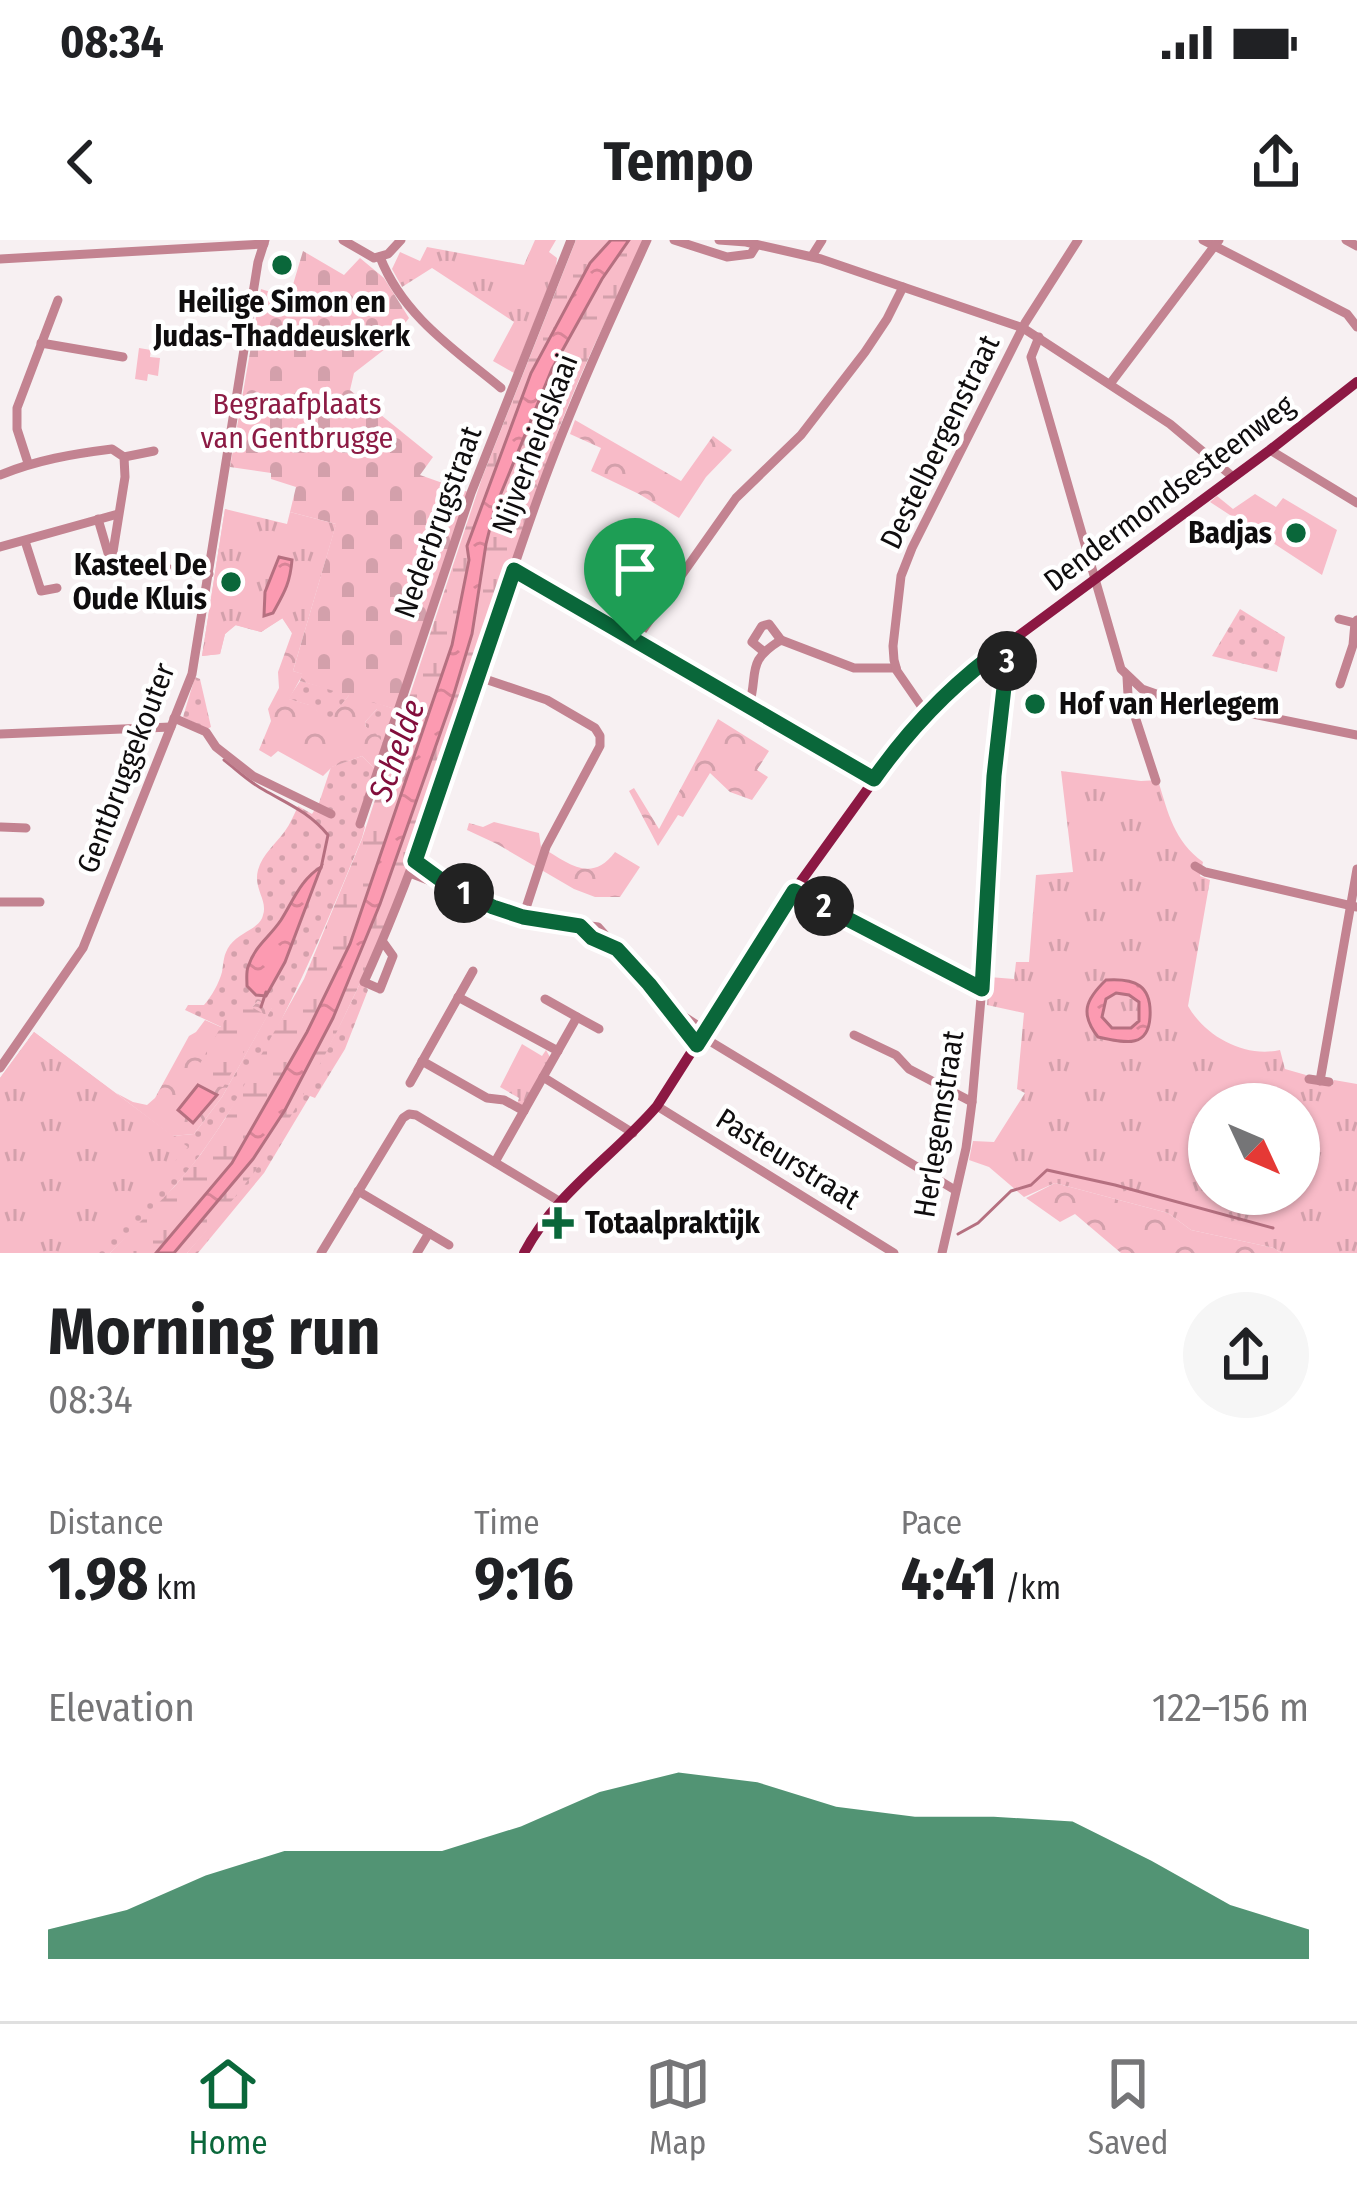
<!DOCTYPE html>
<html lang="en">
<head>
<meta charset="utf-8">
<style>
  :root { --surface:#fff; --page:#f6f6f6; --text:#202124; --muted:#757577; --line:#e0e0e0; --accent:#0a673a }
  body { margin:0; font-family:"Fira Sans Condensed",sans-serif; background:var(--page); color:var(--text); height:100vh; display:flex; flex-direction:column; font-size:45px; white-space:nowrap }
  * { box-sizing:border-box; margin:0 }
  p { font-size:39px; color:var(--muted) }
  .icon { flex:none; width:66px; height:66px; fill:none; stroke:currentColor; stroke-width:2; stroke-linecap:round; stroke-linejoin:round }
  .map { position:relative; height:1013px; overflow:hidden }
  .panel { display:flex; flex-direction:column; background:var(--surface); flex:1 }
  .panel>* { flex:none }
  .needle { width:78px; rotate:134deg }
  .controls { position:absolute; left:1188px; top:843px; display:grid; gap:24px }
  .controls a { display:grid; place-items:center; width:132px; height:132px; border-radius:50%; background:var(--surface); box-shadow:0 3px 9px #0004; font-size:60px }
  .pin { position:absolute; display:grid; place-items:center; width:102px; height:102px; color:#fff; margin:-123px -51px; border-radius:50% 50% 50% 0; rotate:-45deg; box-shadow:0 0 12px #0007 }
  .pin .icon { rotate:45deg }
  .km { position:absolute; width:60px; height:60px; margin:-30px; border-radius:50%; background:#222; color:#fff; font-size:33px; line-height:60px; text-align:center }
  .round { display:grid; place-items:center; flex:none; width:126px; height:126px; border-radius:63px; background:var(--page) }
  .headline { display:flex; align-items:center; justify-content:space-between; height:204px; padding:0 48px }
  h1 { font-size:66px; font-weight:700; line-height:90px }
  .figures { display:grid; grid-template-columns:repeat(3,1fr); gap:18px; height:204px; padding:12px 48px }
  .figures div { display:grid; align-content:center }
  .figures b { font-size:60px; font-weight:700 }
  .figures small { font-size:33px; font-weight:400 }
  .figures p { font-size:33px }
  .chart { height:336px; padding:24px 48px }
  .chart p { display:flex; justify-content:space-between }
  .chart svg { width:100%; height:216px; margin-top:12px; fill:var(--accent); opacity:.7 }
  .status { display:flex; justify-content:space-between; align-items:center; height:84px; padding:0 60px; background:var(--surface); direction:ltr }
  .status svg { height:33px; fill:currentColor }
  header { display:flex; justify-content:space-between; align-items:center; height:156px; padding:0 48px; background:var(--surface); font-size:54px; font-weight:700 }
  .tab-bar { display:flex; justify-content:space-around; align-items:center; height:168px; border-top:3px solid var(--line); background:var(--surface); font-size:33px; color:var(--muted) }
  .tab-bar a { display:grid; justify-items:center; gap:6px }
  .tab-bar .active { color:var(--accent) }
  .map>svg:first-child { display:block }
  .grass { fill:url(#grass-dots) }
  .forest { fill:url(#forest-crowns); fill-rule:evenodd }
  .wetland { fill:url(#wetland-marsh) }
  .cemetery { fill:url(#cemetery-stones) }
  .park { fill:url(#park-tufts); fill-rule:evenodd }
  .pitch { fill:#f8bbc8 }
  .water { fill:url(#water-ripples); stroke:#b57080; stroke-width:3; fill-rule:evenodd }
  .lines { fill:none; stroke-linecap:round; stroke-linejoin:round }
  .stream { stroke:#b57080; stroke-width:3 }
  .minor { stroke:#c38391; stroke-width:9 }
  .major { stroke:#8c1843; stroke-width:10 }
  .route-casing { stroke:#fff; stroke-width:24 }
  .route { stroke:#0a673a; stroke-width:15 }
  .poi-dot { fill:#0a673a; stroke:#fff; stroke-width:4.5 }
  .labels { text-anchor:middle; stroke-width:9; stroke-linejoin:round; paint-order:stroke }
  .poi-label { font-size:30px; font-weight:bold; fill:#0f0d0e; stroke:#fff; text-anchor:end }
  .park-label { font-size:30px; fill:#8c1b44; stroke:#fff }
  .street-label { font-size:30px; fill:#0f0d0e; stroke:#fff }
  .water-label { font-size:33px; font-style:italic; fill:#820e3c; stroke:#fff }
</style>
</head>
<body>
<div class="status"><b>08:34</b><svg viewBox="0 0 49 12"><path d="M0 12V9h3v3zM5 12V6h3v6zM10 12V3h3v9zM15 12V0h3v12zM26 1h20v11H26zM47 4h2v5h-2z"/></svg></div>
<header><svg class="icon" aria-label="back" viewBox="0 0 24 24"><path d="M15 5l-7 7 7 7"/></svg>Tempo<svg class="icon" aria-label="share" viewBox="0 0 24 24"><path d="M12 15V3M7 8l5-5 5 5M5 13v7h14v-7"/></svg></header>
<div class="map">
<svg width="1357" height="1013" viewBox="0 0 1357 1013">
  <defs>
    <pattern id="grass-dots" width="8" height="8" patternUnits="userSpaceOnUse" patternTransform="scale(3)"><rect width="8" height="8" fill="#f8bbc8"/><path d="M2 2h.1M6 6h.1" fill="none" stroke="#d3a0ab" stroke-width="1.8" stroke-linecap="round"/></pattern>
    <pattern id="forest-crowns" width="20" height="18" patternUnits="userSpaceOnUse" patternTransform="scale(3)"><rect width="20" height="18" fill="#f8bbc8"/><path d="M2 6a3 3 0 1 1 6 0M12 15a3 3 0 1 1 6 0" fill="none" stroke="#d3a0ab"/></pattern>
    <pattern id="wetland-marsh" width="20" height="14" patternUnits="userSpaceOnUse" patternTransform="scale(3)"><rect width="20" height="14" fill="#f8bbc8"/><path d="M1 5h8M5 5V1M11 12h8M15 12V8" fill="none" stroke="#d3a0ab"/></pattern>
    <pattern id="cemetery-stones" width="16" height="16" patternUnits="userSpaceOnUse" patternTransform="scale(3)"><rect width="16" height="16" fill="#f8bbc8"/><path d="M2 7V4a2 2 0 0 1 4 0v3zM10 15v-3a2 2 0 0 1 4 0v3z" fill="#d3a0ab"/></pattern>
    <pattern id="park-tufts" width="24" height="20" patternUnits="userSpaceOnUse" patternTransform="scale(3)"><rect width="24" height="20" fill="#f8bbc8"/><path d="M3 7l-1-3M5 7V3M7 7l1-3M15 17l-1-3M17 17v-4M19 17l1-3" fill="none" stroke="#d3a0ab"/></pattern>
    <pattern id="water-ripples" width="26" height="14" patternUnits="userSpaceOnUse" patternTransform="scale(3)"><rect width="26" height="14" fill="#fc9ab1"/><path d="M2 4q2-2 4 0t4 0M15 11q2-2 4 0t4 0" fill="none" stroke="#d78497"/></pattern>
  </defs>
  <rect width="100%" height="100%" fill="#f7f0f2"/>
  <g class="grass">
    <path d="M1240 369 1285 397 1277 432 1212 416Z"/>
    <path d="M195 437 200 439 211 487 207 489 183 477Z"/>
    <path d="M300 441 350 454 329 481 309 465 288 459Z"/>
    <path d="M377 463 395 469 383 503 366 487 365 482 377 469Z"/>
    <path d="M362 516 376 530 360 578 365 587 362 598C317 707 272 815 203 911 176 948 143 981 110 1013H0V838L34 792 172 896 194 894 222 857 272 767 258 761 230 791 185 770 188 765H204C212 756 219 743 222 732 224 721 223 715 230 705 241 691 260 689 263 675 268 660 253 649 258 630 263 613 275 605 285 591 290 584 294 575 298 566L312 574 319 563 331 527Z"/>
    <path d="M361 741 368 750 345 809 315 858 310 856 264 933 198 1013H187C259 931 316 840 361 741Z"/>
  </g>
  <g class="forest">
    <path d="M575 180 681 241 713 196 732 210 706 237 679 278 639 254 591 231 601 208 570 194Z"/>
    <path d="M225 269 286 291 336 284 293 431 303 434 289 459 310 465 329 480 350 454 377 463V469L365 482 366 487 374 491 383 503 376 530 362 516 332 527 323 536 278 511 271 517 259 510 271 481 268 469 279 448 278 432 292 393 283 378 261 392 235 385 225 394 220 414 202 416Z"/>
    <path d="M718 479 769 511 757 530 768 537 752 560 730 552 710 533 683 577 678 575 658 606 629 551 634 548 659 589Z"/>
    <path d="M494 582 539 593 541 607C568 623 591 644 615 612L640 627 620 657H595L574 649 497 604 467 590 469 583 483 587Z"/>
    <path d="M258 761 273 766 222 857 194 894 172 896 116 853 133 862 147 865 155 858 189 796 196 792 205 780 230 791ZM198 845 216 854 193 883 179 869Z"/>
    <path d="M1055 943 1168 973 1191 990 1274 1008 1281 1013H1121L1075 974 1060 982 1026 958Z"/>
  </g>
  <g class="wetland">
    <path d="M576 0H611L590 23 531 133 467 306 469 320 452 405 350 704 307 792 232 923 156 1013H110L175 946 201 914 225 879 304 739 362 599 482 238Z"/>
    <path d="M629 0H644C612 68 577 137 552 208 470 441 409 687 277 899 251 940 219 977 187 1013H174L253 919 333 778 380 664 453 457 472 394 486 304 495 268 552 129 602 39Z"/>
    <path d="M238 764H246L264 774V778L223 847 215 846 194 834 226 778Z"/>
  </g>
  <path class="cemetery" d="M303 11 344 35 360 18 384 38 409 78 385 109 354 133 350 150 433 217 420 235 468 252 395 469 300 441 302 434 293 431 336 284 290 272 296 247 271 239V233L230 227 261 49 289 58Z"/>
  <g class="park">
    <path d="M535 0H556L549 12 557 18 556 27 514 133 493 121 514 82 432 28 402 47 392 29 400 12 420 21 427 7 524 25Z"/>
    <path d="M225 269 287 284 290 272 336 284 303 395 292 393 282 378 261 392 236 385 225 394 220 414 202 416Z"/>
    <path d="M1061 531 1141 541 1158 540C1168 573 1174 601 1203 622L1200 636 1210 640 1188 766C1205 796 1244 818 1280 810L1285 829 1306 835 1305 841 1332 846 1334 840 1357 844V1013H1281L1274 1008 1191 990 1168 973 1055 943 1024 957 989 927 969 920 973 901 994 902 1025 853 1017 849 1024 773 987 765 989 737 1014 739 1016 722H1029L1036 635 1073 632ZM1209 864H1299V954H1209Z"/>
    <path d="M34 792 188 907 93 1013H0V838Z"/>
    <path d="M522 804 542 816 546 810 551 819 523 866 517 864 519 858 500 847Z"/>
  </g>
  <g class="pitch">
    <path d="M139 108 151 110 150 117 160 118 158 136 148 134 147 141 135 139Z"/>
    <path d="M1255 254 1276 267 1283 258 1337 290 1322 335 1210 262 1217 256 1233 269Z"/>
  </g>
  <g class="water">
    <path d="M611 0H629L602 39 552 129 495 268 486 304 472 394 453 457 380 664 333 778 285 870 253 919 174 1013H156L232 923 307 792 350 704 452 405 469 320 467 306 531 133 590 23Z"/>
    <path d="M279 317 292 320C290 344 284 353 273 373L264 376 265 352Z"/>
    <path d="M321 627 285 722 266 756 256 755 247 746C247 740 246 732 248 727 255 705 269 698 281 680 293 661 301 639 321 627Z"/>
    <path d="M1106 740C1135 738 1152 745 1150 777 1148 810 1123 802 1098 797 1080 774 1085 760 1106 740ZM1116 753 1129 755 1139 762V781L1131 788H1112L1102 777 1106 759Z"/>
    <path d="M198 845 217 855 193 883 178 870Z"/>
  </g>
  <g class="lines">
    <g class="stream">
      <path d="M224 520C237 530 249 542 264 550 288 564 309 572 328 595L321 628"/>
      <path d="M261 767 266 752"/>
      <path d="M958 994 978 983 1011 951 1031 945 1047 930 1115 945 1273 988"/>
    </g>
    <g class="minor">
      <path d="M343 0 374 18 388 14 401 0"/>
      <path d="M674 0 727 17 751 14 756 6"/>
      <path d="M719 0 746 2 821 19 1023 88 1170 184 1233 237"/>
      <path d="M1203 0 1347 74 1357 87"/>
      <path d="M1346 0 1357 6"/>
      <path d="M812 16 822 0"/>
      <path d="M380 17C403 76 455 110 501 148"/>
      <path d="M0 19 264 4"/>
      <path d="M1039 97 1031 117 1121 429 1142 449 1159 455 1357 495"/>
      <path d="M41 103 123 117"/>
      <path d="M1110 144 1219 0"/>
      <path d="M1270 210 1357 263"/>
      <path d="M124 217 154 211"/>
      <path d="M28 223 17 189V168L58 60"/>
      <path d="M0 235C37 220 72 214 112 209L124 217 125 237 112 318"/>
      <path d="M98 279 108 313 120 323 209 334"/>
      <path d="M25 301 41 351 57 348"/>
      <path d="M0 307 118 274"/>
      <path d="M514 330 874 539"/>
      <path d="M1339 379 1355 383 1357 380"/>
      <path d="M635 401 736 258 801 195 865 112 887 79 903 47"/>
      <path d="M763 411 752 402 762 386 769 384 781 400"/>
      <path d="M479 437 547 460 595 488 600 496V506L546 607 523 677"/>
      <path d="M1127 437 1128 455 1156 541"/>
      <path d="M1340 444 1353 405 1355 383"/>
      <path d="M749 466C759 432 745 422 781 400L854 428H896"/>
      <path d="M926 473 897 431 894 420 893 406 901 336 912 308 1025 83 1078 0"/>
      <path d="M174 478 206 492 216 507 253 536 331 574"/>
      <path d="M0 494 171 487"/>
      <path d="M360 584 471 253 571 0"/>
      <path d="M1 587 26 588"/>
      <path d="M415 621 443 640"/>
      <path d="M1195 626 1205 632 1357 667"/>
      <path d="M410 633 523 677 598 687 649 744 697 805"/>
      <path d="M794 651 981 749"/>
      <path d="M0 662H40"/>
      <path d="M580 686 592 698 615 708"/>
      <path d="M383 702 393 716 380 749 364 742C436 584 481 415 540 252 571 166 609 83 647 0"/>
      <path d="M458 757 558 811"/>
      <path d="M674 770 706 791"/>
      <path d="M577 777 599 789"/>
      <path d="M854 795 896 815 909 829 972 862"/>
      <path d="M703 797 955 950"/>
      <path d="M422 821 487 858 504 860 524 871"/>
      <path d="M0 828 83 708 192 434 258 22 265 0"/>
      <path d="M543 837 633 893"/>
      <path d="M1309 839 1329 842"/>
      <path d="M1320 841 1357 629"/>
      <path d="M410 843 473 731"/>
      <path d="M657 866 894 1013"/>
      <path d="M495 922 577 777 545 759"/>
      <path d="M358 951 449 1005"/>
      <path d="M321 1013 403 878 409 874 416 875 559 961"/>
      <path d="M417 1013 429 993"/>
      <path d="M942 1013 966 908 972 862 981 758 994 537 1009 403"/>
    </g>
    <path class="major" d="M524 1013C556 952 613 917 657 866L794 651 908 493 960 439 1270 210 1357 142"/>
  </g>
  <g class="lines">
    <g class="route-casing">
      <path id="route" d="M514 330 874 539C912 485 955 441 1009 403L994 536 982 749 794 651 697 805 649 744 617 709 592 698 580 686 523 677 493 667 452 648 415 621Z"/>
    </g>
    <use href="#route" class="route"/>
  </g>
  <g class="poi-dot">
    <circle cx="282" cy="25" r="12"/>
    <circle cx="1296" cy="293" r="12"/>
    <circle cx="231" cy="342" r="12"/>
    <circle cx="1035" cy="464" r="12"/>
    <path d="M552 965h12v12h12v12h-12v12h-12v-12h-12v-12h12z"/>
  </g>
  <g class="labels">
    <g class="poi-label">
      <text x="282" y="72" text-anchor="middle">Heilige Simon en<tspan x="282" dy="34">Judas-Thaddeuskerk</tspan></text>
      <text x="1272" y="303">Badjas</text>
      <text x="207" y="335">Kasteel De<tspan x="207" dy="34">Oude Kluis</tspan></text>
      <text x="1059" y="474" text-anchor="start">Hof van Herlegem</text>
      <text x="585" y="993" text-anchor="start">Totaalpraktijk</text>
    </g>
    <g class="park-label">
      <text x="297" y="174">Begraafplaats<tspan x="297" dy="34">van Gentbrugge</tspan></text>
    </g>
    <g class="street-label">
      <text transform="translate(940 202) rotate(-64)" y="10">Destelbergenstraat</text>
      <text transform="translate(535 204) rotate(-69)" y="10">Nijverheidskaai</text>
      <text transform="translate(1169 253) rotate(-37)" y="10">Dendermondsesteenweg</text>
      <text transform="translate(438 282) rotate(-70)" y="10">Nederbrugstraat</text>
      <text transform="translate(126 528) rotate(-69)" y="10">Gentbruggekouter</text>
      <text transform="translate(939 884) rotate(-81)" y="10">Herlegemstraat</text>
      <text transform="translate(788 919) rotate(32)" y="10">Pasteurstraat</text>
    </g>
    <g class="water-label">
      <text transform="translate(396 510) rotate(-70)" y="12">Schelde</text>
    </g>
  </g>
</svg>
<div class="controls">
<a><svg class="needle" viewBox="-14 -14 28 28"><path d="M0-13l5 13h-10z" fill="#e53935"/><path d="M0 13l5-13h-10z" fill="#757577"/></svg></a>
</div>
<div class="pin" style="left:635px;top:401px;background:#1e9e55"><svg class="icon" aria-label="arrive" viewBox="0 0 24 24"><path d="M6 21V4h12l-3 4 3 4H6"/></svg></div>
<b class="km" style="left:464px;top:653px">1</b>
<b class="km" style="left:824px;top:666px">2</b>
<b class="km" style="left:1007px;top:421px">3</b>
</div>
<section class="panel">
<div class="headline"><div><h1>Morning run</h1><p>08:34</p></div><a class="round"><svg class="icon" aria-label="share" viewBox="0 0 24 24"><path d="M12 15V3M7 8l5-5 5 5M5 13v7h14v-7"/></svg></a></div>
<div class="figures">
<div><p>Distance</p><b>1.98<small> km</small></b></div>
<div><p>Time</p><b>9:16</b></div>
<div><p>Pace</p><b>4:41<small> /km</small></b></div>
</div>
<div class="chart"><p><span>Elevation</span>122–156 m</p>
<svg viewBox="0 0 160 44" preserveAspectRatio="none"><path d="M0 44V38L10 34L20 27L30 22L40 22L50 22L60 17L70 10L80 6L90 8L100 13L110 15L120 15L130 16L140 24L150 33L160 38V44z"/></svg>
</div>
</section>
<nav class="tab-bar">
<a class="active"><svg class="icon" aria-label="home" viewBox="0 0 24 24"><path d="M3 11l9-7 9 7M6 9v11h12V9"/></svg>Home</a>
<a><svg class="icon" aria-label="map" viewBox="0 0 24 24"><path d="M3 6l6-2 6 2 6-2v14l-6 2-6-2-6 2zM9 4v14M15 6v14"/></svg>Map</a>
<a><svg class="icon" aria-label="saved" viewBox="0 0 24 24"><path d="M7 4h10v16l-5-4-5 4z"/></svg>Saved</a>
</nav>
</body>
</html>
